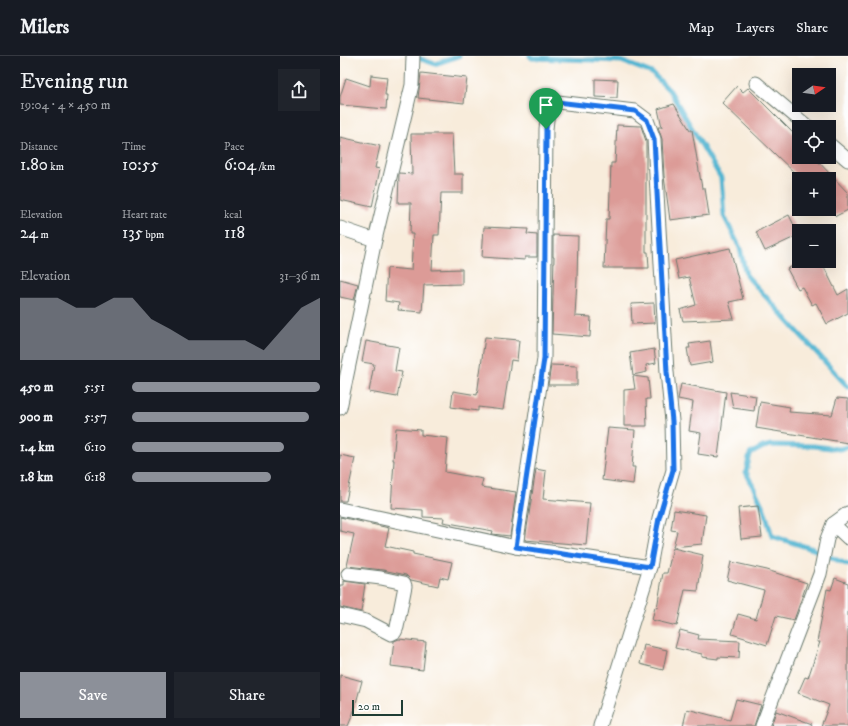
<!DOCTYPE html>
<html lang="en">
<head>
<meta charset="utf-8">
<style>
  :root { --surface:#171b24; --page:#20242c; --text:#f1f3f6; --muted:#9ea1a6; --line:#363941; --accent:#8c9099 }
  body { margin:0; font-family:"IM FELL DW Pica",serif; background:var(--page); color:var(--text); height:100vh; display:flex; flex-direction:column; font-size:15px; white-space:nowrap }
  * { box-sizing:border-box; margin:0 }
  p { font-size:13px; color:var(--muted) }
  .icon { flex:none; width:22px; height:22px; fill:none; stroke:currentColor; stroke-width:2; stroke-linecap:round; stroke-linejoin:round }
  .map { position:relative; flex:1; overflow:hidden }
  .details { display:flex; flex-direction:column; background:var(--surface); width:340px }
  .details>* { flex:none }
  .needle { width:26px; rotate:77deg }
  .buttons { position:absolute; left:452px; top:12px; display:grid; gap:8px }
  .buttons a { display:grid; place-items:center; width:44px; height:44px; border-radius:0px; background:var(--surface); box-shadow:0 4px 16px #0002; font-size:20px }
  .scale { position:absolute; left:12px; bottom:10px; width:51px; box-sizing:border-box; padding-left:4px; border:2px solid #1f3d34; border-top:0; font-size:11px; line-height:14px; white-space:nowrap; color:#1f3d34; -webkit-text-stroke:3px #fff; paint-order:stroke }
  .pin { position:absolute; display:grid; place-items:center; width:34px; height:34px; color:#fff; margin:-41px -17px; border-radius:50% 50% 50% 0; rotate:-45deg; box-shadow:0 0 4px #0007 }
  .pin .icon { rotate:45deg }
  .round { display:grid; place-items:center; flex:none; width:42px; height:42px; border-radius:0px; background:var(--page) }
  .headline { display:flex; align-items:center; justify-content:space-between; height:68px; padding:0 20px }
  h1 { font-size:22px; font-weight:600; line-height:30px }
  .figures { display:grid; grid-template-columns:repeat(3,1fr); gap:6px; height:68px; padding:4px 20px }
  .figures div { display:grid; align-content:center }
  .figures b { font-size:17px; font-weight:600 }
  .figures small { font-size:11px; font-weight:400 }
  .figures p { font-size:11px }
  .chart { height:112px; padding:8px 20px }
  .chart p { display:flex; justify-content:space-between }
  .chart svg { width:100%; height:72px; margin-top:4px; fill:var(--accent); opacity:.7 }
  .cta { display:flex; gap:8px; margin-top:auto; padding:8px 20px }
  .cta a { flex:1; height:46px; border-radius:0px; background:var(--accent); color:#fff; font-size:16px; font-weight:600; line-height:46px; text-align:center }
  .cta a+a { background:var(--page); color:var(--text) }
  ul { padding:0 20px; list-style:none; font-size:13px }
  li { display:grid; grid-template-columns:64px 48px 1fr; align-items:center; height:30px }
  li i { height:10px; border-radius:5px; background:var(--accent) }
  header { display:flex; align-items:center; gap:24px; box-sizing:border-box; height:56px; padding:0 20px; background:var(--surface); border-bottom:1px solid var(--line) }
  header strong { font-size:19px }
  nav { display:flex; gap:22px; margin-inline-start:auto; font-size:14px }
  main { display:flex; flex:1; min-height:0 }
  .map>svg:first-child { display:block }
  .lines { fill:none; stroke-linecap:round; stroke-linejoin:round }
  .stream { stroke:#52b5d1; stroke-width:5 }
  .building { fill:#dc9b97 }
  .street-casing { stroke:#6b7a6e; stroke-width:15 }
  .street { stroke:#fff; stroke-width:13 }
  .route-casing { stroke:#fff; stroke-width:8 }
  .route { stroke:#1a73e8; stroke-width:5 }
</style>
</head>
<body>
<header>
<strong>Milers</strong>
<nav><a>Map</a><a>Layers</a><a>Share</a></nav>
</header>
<main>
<section class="details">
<div class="headline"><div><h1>Evening run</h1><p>19:04 · 4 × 450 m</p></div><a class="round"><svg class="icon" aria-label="share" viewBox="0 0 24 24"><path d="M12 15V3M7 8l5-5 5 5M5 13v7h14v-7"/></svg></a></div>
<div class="figures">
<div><p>Distance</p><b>1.80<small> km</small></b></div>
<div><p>Time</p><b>10:55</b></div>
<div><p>Pace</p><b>6:04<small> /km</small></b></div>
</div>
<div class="figures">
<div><p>Elevation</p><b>24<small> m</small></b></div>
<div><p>Heart rate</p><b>135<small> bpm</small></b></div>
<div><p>kcal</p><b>118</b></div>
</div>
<div class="chart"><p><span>Elevation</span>31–36 m</p>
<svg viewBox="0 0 160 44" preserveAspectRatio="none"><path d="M0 44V6L10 6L20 6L30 12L40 12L50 6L60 6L70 19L80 25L90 32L100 32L110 32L120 32L130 38L140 25L150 12L160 6V44z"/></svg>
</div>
<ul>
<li><b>450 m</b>5:51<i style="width:100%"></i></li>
<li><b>900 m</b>5:57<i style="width:94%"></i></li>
<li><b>1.4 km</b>6:10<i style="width:81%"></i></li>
<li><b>1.8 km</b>6:18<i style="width:74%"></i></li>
</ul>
<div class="cta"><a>Save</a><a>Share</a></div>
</section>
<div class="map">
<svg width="508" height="670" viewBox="0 0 508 670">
  <rect width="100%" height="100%" fill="#fff"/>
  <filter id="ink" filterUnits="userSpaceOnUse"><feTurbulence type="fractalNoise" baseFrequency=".025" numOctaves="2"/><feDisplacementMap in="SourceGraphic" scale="8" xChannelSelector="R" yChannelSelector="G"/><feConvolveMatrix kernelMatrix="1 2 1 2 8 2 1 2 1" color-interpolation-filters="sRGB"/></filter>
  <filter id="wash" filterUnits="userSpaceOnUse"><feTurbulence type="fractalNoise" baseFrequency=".012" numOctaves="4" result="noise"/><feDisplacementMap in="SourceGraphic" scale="16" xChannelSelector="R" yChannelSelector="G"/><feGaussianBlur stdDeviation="0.9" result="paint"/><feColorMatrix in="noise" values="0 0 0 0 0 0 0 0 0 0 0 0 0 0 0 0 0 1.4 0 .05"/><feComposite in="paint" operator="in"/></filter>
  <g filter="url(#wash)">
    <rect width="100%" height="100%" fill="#f8ecdb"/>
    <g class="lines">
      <g class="stream">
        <path d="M190 0 192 2 281 5 312 17 330 35 381 122 384 160 400 192 406 219 508 331"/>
        <path d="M78 2 95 8 119 0"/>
        <path d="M508 391 499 393 474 390 431 389 423 391 410 398 406 416 424 453 432 480 473 493 508 509"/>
      </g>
    </g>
    <g id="blocks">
      <g class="building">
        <path d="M81 17 127 22 124 47 78 42Z"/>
        <path d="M31 19 47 21 45 39H47L46 53 0 49V41L6 22 30 30Z"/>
        <path d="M255 23 278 24 277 42 255 41Z"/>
        <path d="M397 30 403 36 408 32 459 83V101H474L508 137V154L496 160 489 153V123H461L382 47Z"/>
        <path d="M334 48 350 74H352L362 132H365L369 159 330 164 324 120 322 83 318 71H322L318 53Z"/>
        <path d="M277 69 301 70 306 85V196H308L309 212H264L266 163H269L271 107H275Z"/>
        <path d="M71 78H112L114 118H123V137H101L99 179H94L92 214 122 213V228L84 229 82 256 58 254 59 247 45 245 47 212 71 214 73 178H70L71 147H58L59 117 72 118Z"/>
        <path d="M0 81 40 90 35 112 40 113 32 151 0 144Z"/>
        <path d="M449 159 459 179 425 195 416 176Z"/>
        <path d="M144 171 188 173 187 178 197 179V201H185V204L142 201Z"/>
        <path d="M213 179 238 180 237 223 235 260 251 261 250 281 212 278 214 201H213Z"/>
        <path d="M390 192 403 243 389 246 394 263 343 265 340 254 356 249 349 221 339 223 335 204Z"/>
        <path d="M462 205H481L498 239 508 233V257L487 268 476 247 472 249 462 231 458 233 447 213Z"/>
        <path d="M0 223 18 228 14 244 0 241Z"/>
        <path d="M314 247 315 267 292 268 291 248Z"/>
        <path d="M145 281 179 284 177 305 171 304 163 354 138 351V355L111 351 113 335 137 339Z"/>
        <path d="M26 285 59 291 55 315 62 316 57 341 29 336 34 308 22 306Z"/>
        <path d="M370 285 373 306 350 310 347 292H350L349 288Z"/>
        <path d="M314 293 316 307 306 309 307 316 293 319 290 297Z"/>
        <path d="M211 309 237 310V329H208Z"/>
        <path d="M293 320 308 322 310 343H306L307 370H284V334L295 333Z"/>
        <path d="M341 328 386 336 378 401 358 398 361 377 349 375 353 346 338 343Z"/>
        <path d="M390 336 416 340 414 355 393 352Z"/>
        <path d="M497 342 508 343V387L416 372 420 346 450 351 449 356 492 359Z"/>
        <path d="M56 372 81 374V379L108 382 105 416 143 423 141 431 176 436 170 480 152 478 153 475 103 466 104 462 83 461V454L51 452 54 404H53Z"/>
        <path d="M268 372 295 374 292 411H295L293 428 262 424Z"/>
        <path d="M0 399 15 402 6 445H0Z"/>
        <path d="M196 413 206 415 203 443 250 447 246 489 185 484Z"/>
        <path d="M418 450 422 481 401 483 398 452Z"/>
        <path d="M334 454 366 459 362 488 333 491 337 475 331 474Z"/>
        <path d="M0 461 49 472 45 490 73 496V498L112 506 108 523 100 521 98 530 71 524 66 519 43 514 7 510 14 478 0 475Z"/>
        <path d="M333 492 363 499 358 535 345 534 337 570 312 564 315 551 317 552 323 517H327Z"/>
        <path d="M391 506 427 514 467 527 454 564 436 560 427 589 392 578 398 558 416 563 424 534 387 524Z"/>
        <path d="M495 522 508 527V670H481L489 649 458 637 465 621 468 622 480 586H477L487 533 491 534Z"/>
        <path d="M4 525 25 528 21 556 0 551V529H4Z"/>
        <path d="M340 574 359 579 358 583 400 585 399 602 378 601V603L362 601V598L335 592Z"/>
        <path d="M59 583 86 586 83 614 51 610 54 585Z"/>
        <path d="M304 589 327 594 323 614 300 608Z"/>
        <path d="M0 619 22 625 13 658 8 670H0Z"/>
        <path d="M396 643 421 649 414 670H343L347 653 390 664Z"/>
        <path d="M436 655 472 668 471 670H431Z"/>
      </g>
    </g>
  </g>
  <g filter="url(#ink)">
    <use href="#blocks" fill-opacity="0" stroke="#6b7a6e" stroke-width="1"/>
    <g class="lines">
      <g class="street-casing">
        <g id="street">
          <path d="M416 27 468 71"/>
          <path d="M489 88 508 104"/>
          <path d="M0 172 35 184"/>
          <path d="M0 352 35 184 72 29 73 0"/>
          <path d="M0 453 176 491 310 511"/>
          <path d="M493 468 508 482"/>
          <path d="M176 491 204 303 206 73 209 45 295 55 307 64 314 83 327 316 332 365 333 414 319 462 310 511 260 670"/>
          <path d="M0 559 26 565 51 578 55 576 57 571 65 530 64 527 41 522 8 518"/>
          <path d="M422 670 480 518 487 483 493 468 508 457"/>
        </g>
      </g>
      <use href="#street" class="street"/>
    </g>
  </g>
  <g class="lines" filter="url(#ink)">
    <g class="route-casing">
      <path id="route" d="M208 45 295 55 307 64 314 83 327 316 332 365 333 414 319 462 310 511 176 491 204 303 206 73Z"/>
    </g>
    <use href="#route" class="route"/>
  </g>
</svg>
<div class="buttons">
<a><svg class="needle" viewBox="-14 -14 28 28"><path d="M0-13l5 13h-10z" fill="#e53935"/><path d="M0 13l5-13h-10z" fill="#9ea1a6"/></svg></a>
<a><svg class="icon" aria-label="locate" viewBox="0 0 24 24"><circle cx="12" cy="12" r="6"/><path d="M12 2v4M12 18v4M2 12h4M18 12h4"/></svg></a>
<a>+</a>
<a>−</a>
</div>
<div class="scale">20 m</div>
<div class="pin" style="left:206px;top:73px;background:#1e9e55"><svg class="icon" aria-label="arrive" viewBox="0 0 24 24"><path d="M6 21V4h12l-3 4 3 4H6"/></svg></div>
</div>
</main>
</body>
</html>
